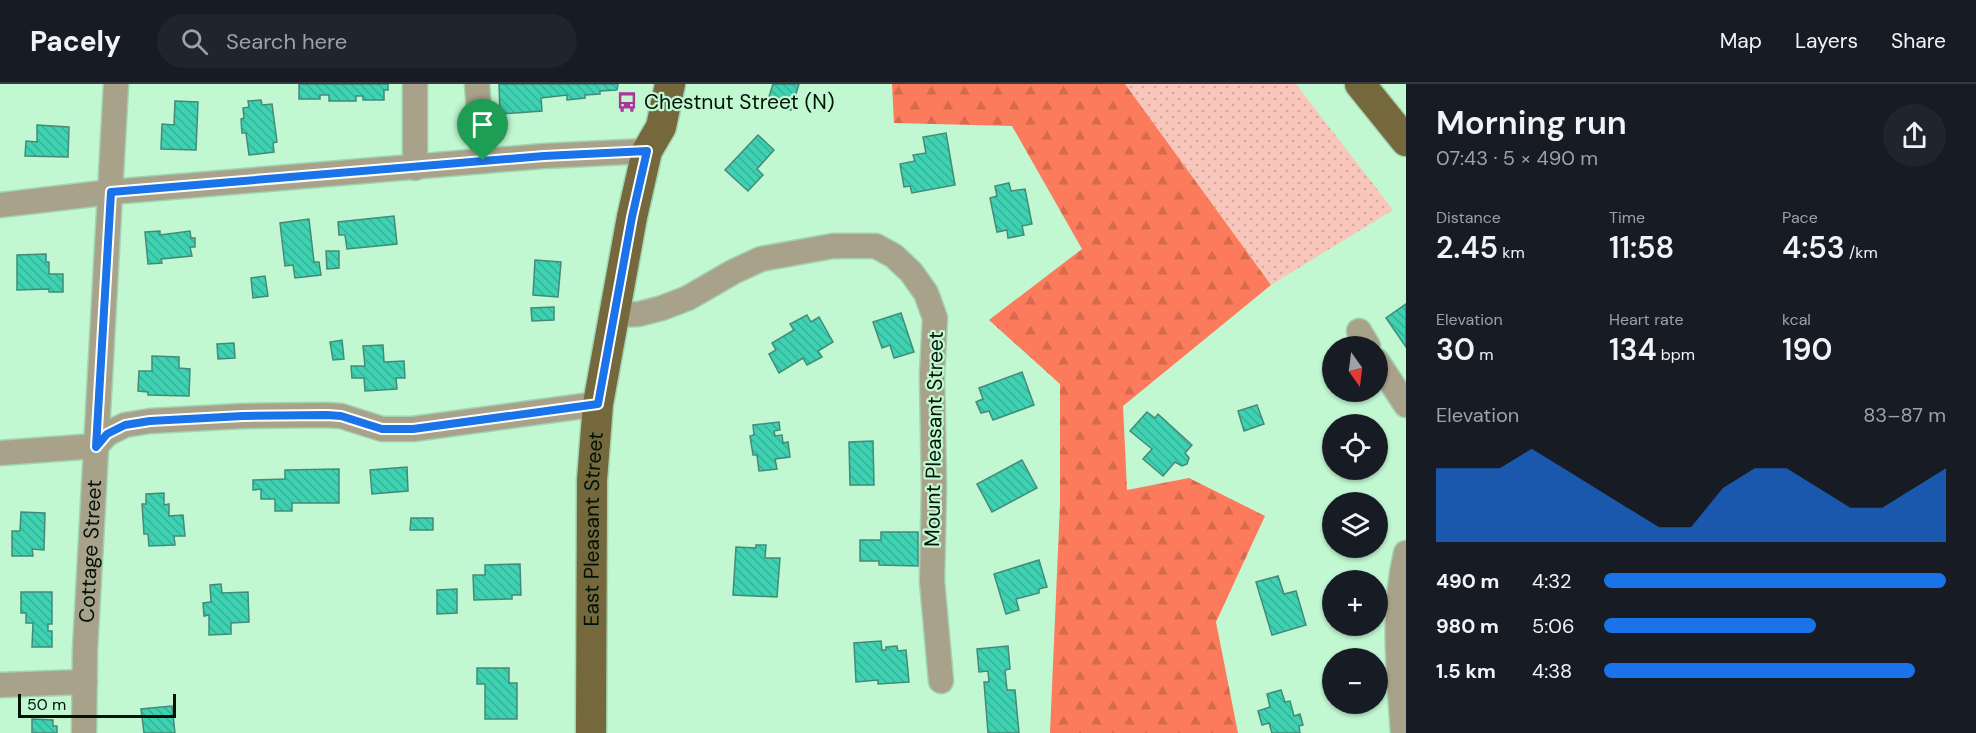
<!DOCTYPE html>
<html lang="en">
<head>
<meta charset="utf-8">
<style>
  :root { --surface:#171b24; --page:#20242c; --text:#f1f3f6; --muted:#9ea1a6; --line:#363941; --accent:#1a73e8 }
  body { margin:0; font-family:"DM Sans",sans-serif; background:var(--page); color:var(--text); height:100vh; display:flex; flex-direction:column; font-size:22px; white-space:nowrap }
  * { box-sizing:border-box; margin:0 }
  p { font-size:20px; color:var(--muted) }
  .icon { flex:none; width:33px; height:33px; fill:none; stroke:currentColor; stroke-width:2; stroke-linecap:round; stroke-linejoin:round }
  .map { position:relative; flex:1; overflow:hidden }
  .side { display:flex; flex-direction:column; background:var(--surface); width:570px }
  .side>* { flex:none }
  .needle { width:39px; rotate:166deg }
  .buttons { position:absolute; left:1322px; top:252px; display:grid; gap:12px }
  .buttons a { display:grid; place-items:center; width:66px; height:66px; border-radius:50%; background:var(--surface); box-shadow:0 2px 4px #0004; font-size:30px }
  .scale { position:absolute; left:18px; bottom:15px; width:158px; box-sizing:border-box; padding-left:6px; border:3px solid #011307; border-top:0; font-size:16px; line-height:21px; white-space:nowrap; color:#011307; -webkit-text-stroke:4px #c1f7d1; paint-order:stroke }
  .pin { position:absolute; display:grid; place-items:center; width:51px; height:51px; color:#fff; margin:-62px -26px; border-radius:50% 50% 50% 0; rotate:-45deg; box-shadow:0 0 6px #0007 }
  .pin .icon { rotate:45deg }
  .round { display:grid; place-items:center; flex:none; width:63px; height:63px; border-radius:32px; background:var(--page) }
  .head { display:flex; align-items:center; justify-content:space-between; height:102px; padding:0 30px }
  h1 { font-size:33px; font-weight:600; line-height:45px }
  .figures { display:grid; grid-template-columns:repeat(3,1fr); gap:9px; height:102px; padding:6px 30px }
  .figures div { display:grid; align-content:center }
  .figures b { font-size:30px; font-weight:600 }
  .figures small { font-size:16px; font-weight:400 }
  .figures p { font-size:16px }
  .chart { height:168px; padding:12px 30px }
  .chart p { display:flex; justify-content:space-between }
  .chart svg { width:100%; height:108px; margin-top:6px; fill:var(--accent); opacity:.7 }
  ul { padding:0 30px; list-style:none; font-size:20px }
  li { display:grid; grid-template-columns:96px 72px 1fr; align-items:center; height:45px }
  li i { height:15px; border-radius:8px; background:var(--accent) }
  header { display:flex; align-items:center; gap:36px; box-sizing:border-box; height:84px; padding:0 30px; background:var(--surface); border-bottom:2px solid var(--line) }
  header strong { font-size:28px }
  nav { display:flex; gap:33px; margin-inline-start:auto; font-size:21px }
  .search { width:420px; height:54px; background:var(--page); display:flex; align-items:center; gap:15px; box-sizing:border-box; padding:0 21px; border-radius:33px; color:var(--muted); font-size:22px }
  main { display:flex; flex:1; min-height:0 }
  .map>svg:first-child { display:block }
  .grass { fill:url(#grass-dots) }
  .forest { fill:url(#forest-firs) }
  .building { fill:url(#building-back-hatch); stroke:#458a78; stroke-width:1.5 }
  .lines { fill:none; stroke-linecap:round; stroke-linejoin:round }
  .minor-casing { stroke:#a2d3b1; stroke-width:27 }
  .major-casing { stroke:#a2d3b1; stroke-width:33 }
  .minor { stroke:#a9a28b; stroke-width:24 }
  .major { stroke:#74683c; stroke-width:30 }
  .route-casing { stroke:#fff; stroke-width:12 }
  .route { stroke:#1a73e8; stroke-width:8 }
  .labels { text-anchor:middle; stroke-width:4.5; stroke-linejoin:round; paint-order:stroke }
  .poi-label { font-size:21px; fill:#011307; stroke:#c1f7d1; text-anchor:start }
  .street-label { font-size:21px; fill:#011307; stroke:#c1f7d1 }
</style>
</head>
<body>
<header>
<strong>Pacely</strong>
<div class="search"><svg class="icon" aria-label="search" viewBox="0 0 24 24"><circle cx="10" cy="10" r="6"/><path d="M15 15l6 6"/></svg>Search here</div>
<nav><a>Map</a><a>Layers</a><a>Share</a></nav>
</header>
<main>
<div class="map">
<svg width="1406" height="649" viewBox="0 0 1406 649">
  <defs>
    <pattern id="grass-dots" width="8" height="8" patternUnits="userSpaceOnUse" patternTransform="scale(1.5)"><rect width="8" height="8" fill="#f8c6ba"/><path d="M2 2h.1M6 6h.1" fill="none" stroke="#d3a99e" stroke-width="1.8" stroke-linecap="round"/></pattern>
    <pattern id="forest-firs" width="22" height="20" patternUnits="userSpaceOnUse" patternTransform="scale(1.5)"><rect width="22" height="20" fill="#fc7b5c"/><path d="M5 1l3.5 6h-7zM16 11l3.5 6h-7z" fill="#d6694e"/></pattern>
    <pattern id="building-back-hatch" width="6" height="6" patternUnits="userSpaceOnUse" patternTransform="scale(1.5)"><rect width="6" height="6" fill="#3ed2b2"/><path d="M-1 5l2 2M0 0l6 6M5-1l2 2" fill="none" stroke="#35b398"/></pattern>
  </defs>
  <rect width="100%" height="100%" fill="#c1f7d1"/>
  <path class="grass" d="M1125 0H1296L1393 126 1271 201Z"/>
  <path class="forest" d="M892 0H1125L1271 201 1123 322 1127 406 1189 394 1265 432 1216 538 1238 649H1050L1060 420V300L989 236 1082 165 1012 42 894 39Z"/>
  <g class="building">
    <path d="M299 0H388V6H384V16H363V12H356V17H329V11H320V15H299Z"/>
    <path d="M499 0H618L617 6 600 7V10L585 11V14L567 16V11L541 14 542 27 500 30Z"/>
    <path d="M773 0H799L791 26 767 19Z"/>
    <path d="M261 16 262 21 272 20 277 58 273 59 274 68 249 71 246 49H242L241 35 244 34 243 24 249 23 248 17Z"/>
    <path d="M175 17 198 18 196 66 161 65 162 40 174 41Z"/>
    <path d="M37 41 69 43 68 73 25 72 26 57 37 58Z"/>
    <path d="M946 49 955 101 912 109 910 102 904 103 900 80 915 77 913 71 926 69 923 53Z"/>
    <path d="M758 51 774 66 757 85 763 91 748 107 725 86Z"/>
    <path d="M1009 99 1011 107 1025 105 1032 140 1022 142 1024 151 1008 154 1007 146 997 148 990 114 997 112 995 102Z"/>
    <path d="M394 132 397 160 347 165 345 151H339L338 138Z"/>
    <path d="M309 135 314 178H319L321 191 295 194 293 181 285 182 280 139Z"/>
    <path d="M160 147V151L190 147 191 154H195V163H190L192 172 161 175 162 179 148 180 145 148Z"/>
    <path d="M326 167H339V184L327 185Z"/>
    <path d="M46 170V178H49V190H63V208H49V205L17 206V171Z"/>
    <path d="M535 176 561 178 558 213 533 211Z"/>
    <path d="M265 192 268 212 253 214 251 194Z"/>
    <path d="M1406 220V263L1386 234Z"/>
    <path d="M554 223V236L532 237 531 224Z"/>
    <path d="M901 229 914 268 894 274 890 261 882 264 873 238Z"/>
    <path d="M807 231 811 238 819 233 833 258 818 267 822 273 807 281 803 274 779 289 769 270 776 266 772 259 794 246 790 240Z"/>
    <path d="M342 256 344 275 333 276 330 258Z"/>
    <path d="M234 259 235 274 218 275 217 260Z"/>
    <path d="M383 261 384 278 404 277 405 294H396L397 305 365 307 364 294H352L351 282H365L363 262Z"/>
    <path d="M152 272 179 273V284L190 285 189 312 148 311V308L138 307 139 287H152Z"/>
    <path d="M1022 288 1034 321 993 336 989 327 981 329 976 318 983 315 979 304Z"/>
    <path d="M1257 321 1264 340 1244 347 1238 327Z"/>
    <path d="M1147 328 1155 334 1158 330 1192 361 1185 369 1189 374 1187 380 1182 382 1175 378 1163 392 1143 375 1152 365 1130 347Z"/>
    <path d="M779 338 780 346 774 347 775 352 782 351 783 359 788 358 790 373 775 375 777 385 759 387 757 371H753L750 352 754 351 753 341Z"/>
    <path d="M873 357 874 401H850L849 358Z"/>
    <path d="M1022 376 1037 404 992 428 977 400Z"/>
    <path d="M407 383 408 407 372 410 370 386Z"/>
    <path d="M339 385V419H292V427H275V415H261V405L253 406V396L285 395V386Z"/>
    <path d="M164 409V421L169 420V432L183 431 185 452H174L175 461 149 462 148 450H144L142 420H146V410Z"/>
    <path d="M21 428 45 429 44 466 32 465 33 472H12V447H20Z"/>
    <path d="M411 434H433V446H410Z"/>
    <path d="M881 448H918V482L879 481V477H860V456H881Z"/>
    <path d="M756 461H766L765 474H780L777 513 733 511 736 463 756 464Z"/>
    <path d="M1039 476 1047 503 1039 505V509L1016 515 1019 526 1006 530 994 490Z"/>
    <path d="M520 480 521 511H512V515L474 516 473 491H485V481Z"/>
    <path d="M1278 492 1284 510 1296 507 1306 541 1272 551 1256 498Z"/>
    <path d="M221 500 222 509 248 508 249 538 231 539V550L209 551V531L204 532 203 519 211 518 210 501Z"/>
    <path d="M457 505V529L437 530V506Z"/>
    <path d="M21 508H52V540H48V547H52V563H32L33 539H26V529H21Z"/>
    <path d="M881 557 882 566H886V563L897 562 898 567 906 566 909 598 878 600V596L856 598 854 559Z"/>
    <path d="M1008 562 1010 585 1005 586 1007 606H1015L1019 649H988L984 598H989L988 587 979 588 977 565Z"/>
    <path d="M477 584H509V599H517V635H485V600H477Z"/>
    <path d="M1281 606 1285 618 1290 617 1294 632 1300 630 1303 641 1299 642 1300 649H1272L1269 639 1262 641 1258 627 1270 623 1267 610Z"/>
    <path d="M172 622 175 649H144L141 625Z"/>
    <path d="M32 635 53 636V642H57V649H32Z"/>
  </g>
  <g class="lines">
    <g class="minor-casing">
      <g id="minor">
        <path d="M415 0V84"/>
        <path d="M477 0 483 77"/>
        <path d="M0 121 111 108 544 72 647 67"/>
        <path d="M614 231 639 230 662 224 688 214 733 188 761 175 833 162H876L894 172 911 188 926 209 935 234 932 290 934 403 932 497 941 597"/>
        <path d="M1359 247 1368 262"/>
        <path d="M1377 277 1406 321"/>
        <path d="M0 369 96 362 107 350 125 341 150 337 243 332 327 331 341 332 382 345H413L598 320"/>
        <path d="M0 601 85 598"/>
        <path id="s1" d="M84 649 85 566 116 0"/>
        <path d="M1403 649C1399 589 1392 528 1406 469"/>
      </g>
    </g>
    <g class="major-casing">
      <g id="major">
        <path d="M1360 0 1406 57"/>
        <path id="s2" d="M591 649 592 396 598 320 632 133 647 67 661 43 670 0"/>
      </g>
    </g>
    <use href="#minor" class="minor"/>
    <use href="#major" class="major"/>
  </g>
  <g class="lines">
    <g class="route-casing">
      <path id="route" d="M647 67 632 133 598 320 413 345H382L341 332 327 331 243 332 150 337 125 341 107 350 96 363 111 108 544 72Z"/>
    </g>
    <use href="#route" class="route"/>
  </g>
  <defs>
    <g id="bus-bare" transform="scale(1.62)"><path d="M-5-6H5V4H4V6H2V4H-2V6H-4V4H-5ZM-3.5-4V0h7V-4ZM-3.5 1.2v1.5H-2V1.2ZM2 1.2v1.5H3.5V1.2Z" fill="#a73896" stroke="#c1f7d1" stroke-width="2.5" paint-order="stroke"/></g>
  </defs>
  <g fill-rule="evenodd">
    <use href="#bus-bare" x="627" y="18"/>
  </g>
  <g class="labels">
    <g class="poi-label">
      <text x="644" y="25">Chestnut Street (N)</text>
    </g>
    <g class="street-label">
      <text transform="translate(934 355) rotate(-89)" y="7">Mount Pleasant Street</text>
      <text dy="7" stroke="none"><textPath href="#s2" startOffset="204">East Pleasant Street</textPath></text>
      <text dy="7" stroke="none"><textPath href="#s1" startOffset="182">Cottage Street</textPath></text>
    </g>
  </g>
</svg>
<div class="buttons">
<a><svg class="needle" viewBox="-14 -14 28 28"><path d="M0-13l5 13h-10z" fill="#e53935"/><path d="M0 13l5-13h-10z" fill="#9ea1a6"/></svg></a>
<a><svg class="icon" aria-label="locate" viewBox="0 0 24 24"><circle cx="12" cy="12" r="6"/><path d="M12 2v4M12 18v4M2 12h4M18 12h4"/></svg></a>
<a><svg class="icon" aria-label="layers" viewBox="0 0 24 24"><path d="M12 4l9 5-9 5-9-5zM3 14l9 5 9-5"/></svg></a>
<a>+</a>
<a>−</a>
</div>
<div class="scale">50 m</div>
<div class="pin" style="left:483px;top:77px;background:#1e9e55"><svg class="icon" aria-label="arrive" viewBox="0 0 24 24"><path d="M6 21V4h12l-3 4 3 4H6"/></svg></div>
</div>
<section class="side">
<div class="head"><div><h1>Morning run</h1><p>07:43 · 5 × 490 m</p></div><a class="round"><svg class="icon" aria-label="share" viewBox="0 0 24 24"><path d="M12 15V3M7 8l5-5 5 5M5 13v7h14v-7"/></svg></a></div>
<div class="figures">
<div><p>Distance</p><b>2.45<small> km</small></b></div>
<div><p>Time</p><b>11:58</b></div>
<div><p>Pace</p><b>4:53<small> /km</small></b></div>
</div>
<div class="figures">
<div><p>Elevation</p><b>30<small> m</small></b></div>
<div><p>Heart rate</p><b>134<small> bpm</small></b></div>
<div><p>kcal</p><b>190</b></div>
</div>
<div class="chart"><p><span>Elevation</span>83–87 m</p>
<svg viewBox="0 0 160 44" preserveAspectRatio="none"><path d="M0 44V14L10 14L20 14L30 6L40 14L50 22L60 30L70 38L80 38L90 22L100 14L110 14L120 22L130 30L140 30L150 22L160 14V44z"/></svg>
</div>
<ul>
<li><b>490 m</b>4:32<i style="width:100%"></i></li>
<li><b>980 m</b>5:06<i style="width:62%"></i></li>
<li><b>1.5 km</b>4:38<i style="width:91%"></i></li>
</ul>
</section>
</main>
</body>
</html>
